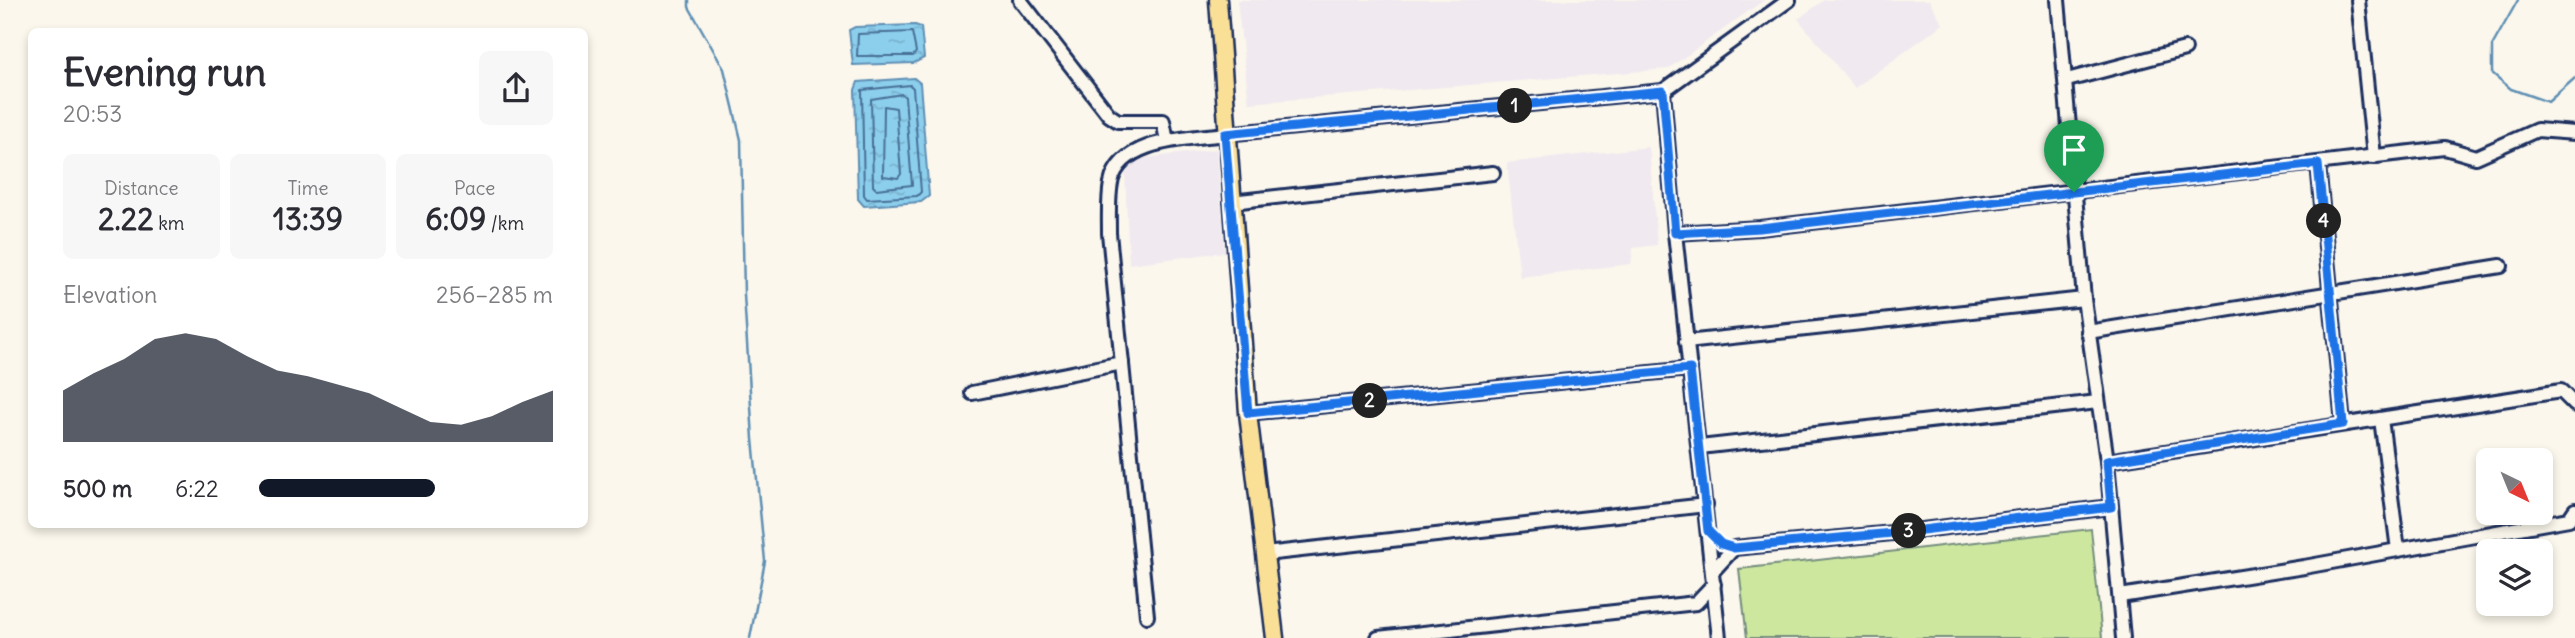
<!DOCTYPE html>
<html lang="en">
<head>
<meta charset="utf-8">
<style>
  :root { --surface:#fff; --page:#f7f7f7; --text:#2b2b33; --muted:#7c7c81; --accent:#111827 }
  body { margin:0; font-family:Delius,sans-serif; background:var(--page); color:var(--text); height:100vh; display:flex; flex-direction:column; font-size:26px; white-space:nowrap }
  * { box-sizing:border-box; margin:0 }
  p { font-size:23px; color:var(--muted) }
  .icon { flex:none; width:38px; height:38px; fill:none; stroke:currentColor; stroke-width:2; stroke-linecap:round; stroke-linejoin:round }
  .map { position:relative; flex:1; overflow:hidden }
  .sheet { position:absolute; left:28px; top:28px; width:560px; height:500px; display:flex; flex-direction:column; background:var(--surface); border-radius:10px; box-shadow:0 4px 10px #0003 }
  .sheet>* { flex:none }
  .needle { width:46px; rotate:137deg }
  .controls { position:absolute; left:2476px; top:448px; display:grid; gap:14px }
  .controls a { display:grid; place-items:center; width:77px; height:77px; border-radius:10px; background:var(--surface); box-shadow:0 4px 10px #0003; font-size:35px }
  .pin { position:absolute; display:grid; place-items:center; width:60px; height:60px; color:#fff; margin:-72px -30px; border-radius:50% 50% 50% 0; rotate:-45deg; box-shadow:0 0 7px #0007 }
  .pin .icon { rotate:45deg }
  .km { position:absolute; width:35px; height:35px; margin:-18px; border-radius:50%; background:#222; color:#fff; font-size:19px; line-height:35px; text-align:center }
  .round { display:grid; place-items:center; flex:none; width:74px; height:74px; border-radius:10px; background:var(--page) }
  .head { display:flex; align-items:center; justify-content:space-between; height:119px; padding:0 35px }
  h1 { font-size:38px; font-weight:700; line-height:52px }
  .figures { display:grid; grid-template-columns:repeat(3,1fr); gap:10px; height:119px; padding:7px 35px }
  .figures div { display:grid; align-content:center; border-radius:10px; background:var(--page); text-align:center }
  .figures b { font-size:30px; font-weight:700 }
  .figures small { font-size:19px; font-weight:400 }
  .figures p { font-size:19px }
  .chart { height:196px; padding:14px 35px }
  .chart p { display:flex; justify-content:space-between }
  .chart svg { width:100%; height:126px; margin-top:7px; fill:var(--accent); opacity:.7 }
  ul { padding:0 35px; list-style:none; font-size:23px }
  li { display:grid; grid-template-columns:112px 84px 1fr; align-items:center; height:52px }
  li i { height:18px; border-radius:9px; background:var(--accent) }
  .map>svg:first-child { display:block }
  .built { fill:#f0e9f0 }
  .pitch { fill:#cde89e; stroke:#748c7e; stroke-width:2 }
  .water { fill:url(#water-ripples); stroke:#5f8fb4; stroke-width:2 }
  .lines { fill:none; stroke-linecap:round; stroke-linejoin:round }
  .shore { stroke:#486f97; stroke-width:2 }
  .stream { stroke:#5f8fb4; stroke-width:2.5 }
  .minor-casing { stroke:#1b2f5e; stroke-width:18 }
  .major-casing { stroke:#1b2f5e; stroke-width:21 }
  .minor { stroke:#fbf7ec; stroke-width:12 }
  .major { stroke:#fadf96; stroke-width:16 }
  .route-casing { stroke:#fff; stroke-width:14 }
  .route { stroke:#1a73e8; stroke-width:9 }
</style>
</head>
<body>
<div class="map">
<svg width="2575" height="638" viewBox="0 0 2575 638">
  <defs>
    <pattern id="water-ripples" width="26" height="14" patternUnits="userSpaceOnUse" patternTransform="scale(1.75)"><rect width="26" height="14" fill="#8ccfed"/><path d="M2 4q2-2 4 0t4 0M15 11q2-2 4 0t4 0" fill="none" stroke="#78b2ce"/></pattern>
  </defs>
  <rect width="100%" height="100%" fill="#fbf7ec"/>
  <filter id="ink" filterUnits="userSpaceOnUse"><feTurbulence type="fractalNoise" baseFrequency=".0143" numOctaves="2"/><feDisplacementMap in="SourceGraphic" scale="14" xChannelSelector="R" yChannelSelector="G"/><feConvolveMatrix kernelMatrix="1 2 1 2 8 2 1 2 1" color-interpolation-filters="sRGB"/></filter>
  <g filter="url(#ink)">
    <g class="built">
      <path d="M1237 0H1764L1668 69 1249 103Z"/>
      <path d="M1824 0H1929L1943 24 1855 88 1798 19Z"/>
      <path d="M1649 147 1657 245 1633 248 1631 264 1520 277 1507 163Z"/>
      <path d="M1217 149 1225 252 1129 264 1125 172 1137 159Z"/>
    </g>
    <path class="pitch" d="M2091 529 2102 638H1747L1739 569Z"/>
    <g class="water">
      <path d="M915 25 921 27 924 58 914 63 853 65 849 30 855 27Z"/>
      <path d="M914 78 920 83 929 196 921 202 864 206 858 199 855 90 858 82Z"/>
    </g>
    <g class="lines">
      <g class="shore">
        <path d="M912 32 916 52 913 56H857L858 34Z"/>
        <path d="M910 85 913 88 921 192 917 196 867 199 864 195 862 90Z"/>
        <path d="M902 94 905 97 912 185 876 189 873 186 871 99Z"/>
        <path d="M884 106 896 108 901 174 898 178 883 176Z"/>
      </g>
      <g class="stream">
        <path d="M689 0V7L724 69 741 140 744 295 753 439 765 561 750 638"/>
        <path d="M2518 0 2492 46V73L2511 89 2548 102 2575 78"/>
      </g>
      <g class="minor-casing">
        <g id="minor">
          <path d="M1020 0 1109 115 1118 121H1163L1167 141"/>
          <path d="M2058 0 2084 299 2107 461 2123 638"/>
          <path d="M2358 0 2374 157"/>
          <path d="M2067 80 2185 49"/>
          <path d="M1663 91 1675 233 1719 638"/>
          <path d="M2318 164 2343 424"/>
          <path d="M1231 202 1493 173"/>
          <path d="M1675 233 1760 228 2445 148 2476 157 2537 130 2575 133"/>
          <path d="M2088 332 2501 266"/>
          <path d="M1686 342 2084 299"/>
          <path d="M972 393 1122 363"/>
          <path d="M1248 413 1690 369"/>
          <path d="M2381 419 2398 550"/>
          <path d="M1700 447 2098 402"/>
          <path d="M2107 461 2561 391 2575 405"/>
          <path d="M1265 554 1706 505"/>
          <path d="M1712 572 1734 548 1914 531 2111 507"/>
          <path d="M2120 596 2304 567 2569 519 2575 510"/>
          <path d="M1147 616 1109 233C1109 217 1108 199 1111 183 1120 138 1190 139 1225 134L1663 91 1789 0"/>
          <path d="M1378 638 1696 603 1714 584"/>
        </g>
      </g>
      <g class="major-casing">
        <path id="major" d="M1218 0 1248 413 1275 638"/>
      </g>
      <use href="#minor" class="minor"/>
      <use href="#major" class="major"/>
    </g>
  </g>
  <g class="lines" filter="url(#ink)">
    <g class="route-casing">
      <path id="route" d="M1663 91 1675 233 1760 228 2318 164 2343 424 2107 461 2111 507 1914 531 1734 548 1721 544 1708 531 1690 369 1248 413 1225 134Z"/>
    </g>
    <use href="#route" class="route"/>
  </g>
</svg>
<div class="controls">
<a><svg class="needle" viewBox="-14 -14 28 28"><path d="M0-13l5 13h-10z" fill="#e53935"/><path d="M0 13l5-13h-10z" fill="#7c7c81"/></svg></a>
<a><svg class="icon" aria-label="layers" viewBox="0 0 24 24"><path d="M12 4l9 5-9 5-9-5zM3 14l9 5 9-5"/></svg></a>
</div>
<div class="pin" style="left:2074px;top:192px;background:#1e9e55"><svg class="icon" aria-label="arrive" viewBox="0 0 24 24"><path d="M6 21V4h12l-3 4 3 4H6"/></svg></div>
<b class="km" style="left:1515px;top:106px">1</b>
<b class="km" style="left:1370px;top:401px">2</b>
<b class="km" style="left:1909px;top:531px">3</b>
<b class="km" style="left:2324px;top:221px">4</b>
<section class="sheet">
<div class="head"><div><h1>Evening run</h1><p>20:53</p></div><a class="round"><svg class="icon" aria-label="share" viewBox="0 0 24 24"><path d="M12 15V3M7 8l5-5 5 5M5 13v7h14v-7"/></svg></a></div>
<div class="figures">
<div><p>Distance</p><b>2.22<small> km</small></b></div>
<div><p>Time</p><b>13:39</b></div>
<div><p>Pace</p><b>6:09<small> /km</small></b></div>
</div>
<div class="chart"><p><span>Elevation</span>256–285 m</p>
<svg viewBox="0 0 160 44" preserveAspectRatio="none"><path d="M0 44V26L10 20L20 15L30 8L40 6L50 8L60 14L70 19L80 21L90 24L100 27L110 32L120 37L130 38L140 35L150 30L160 26V44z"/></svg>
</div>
<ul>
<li><b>500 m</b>6:22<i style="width:60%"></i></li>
</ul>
</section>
</div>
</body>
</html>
